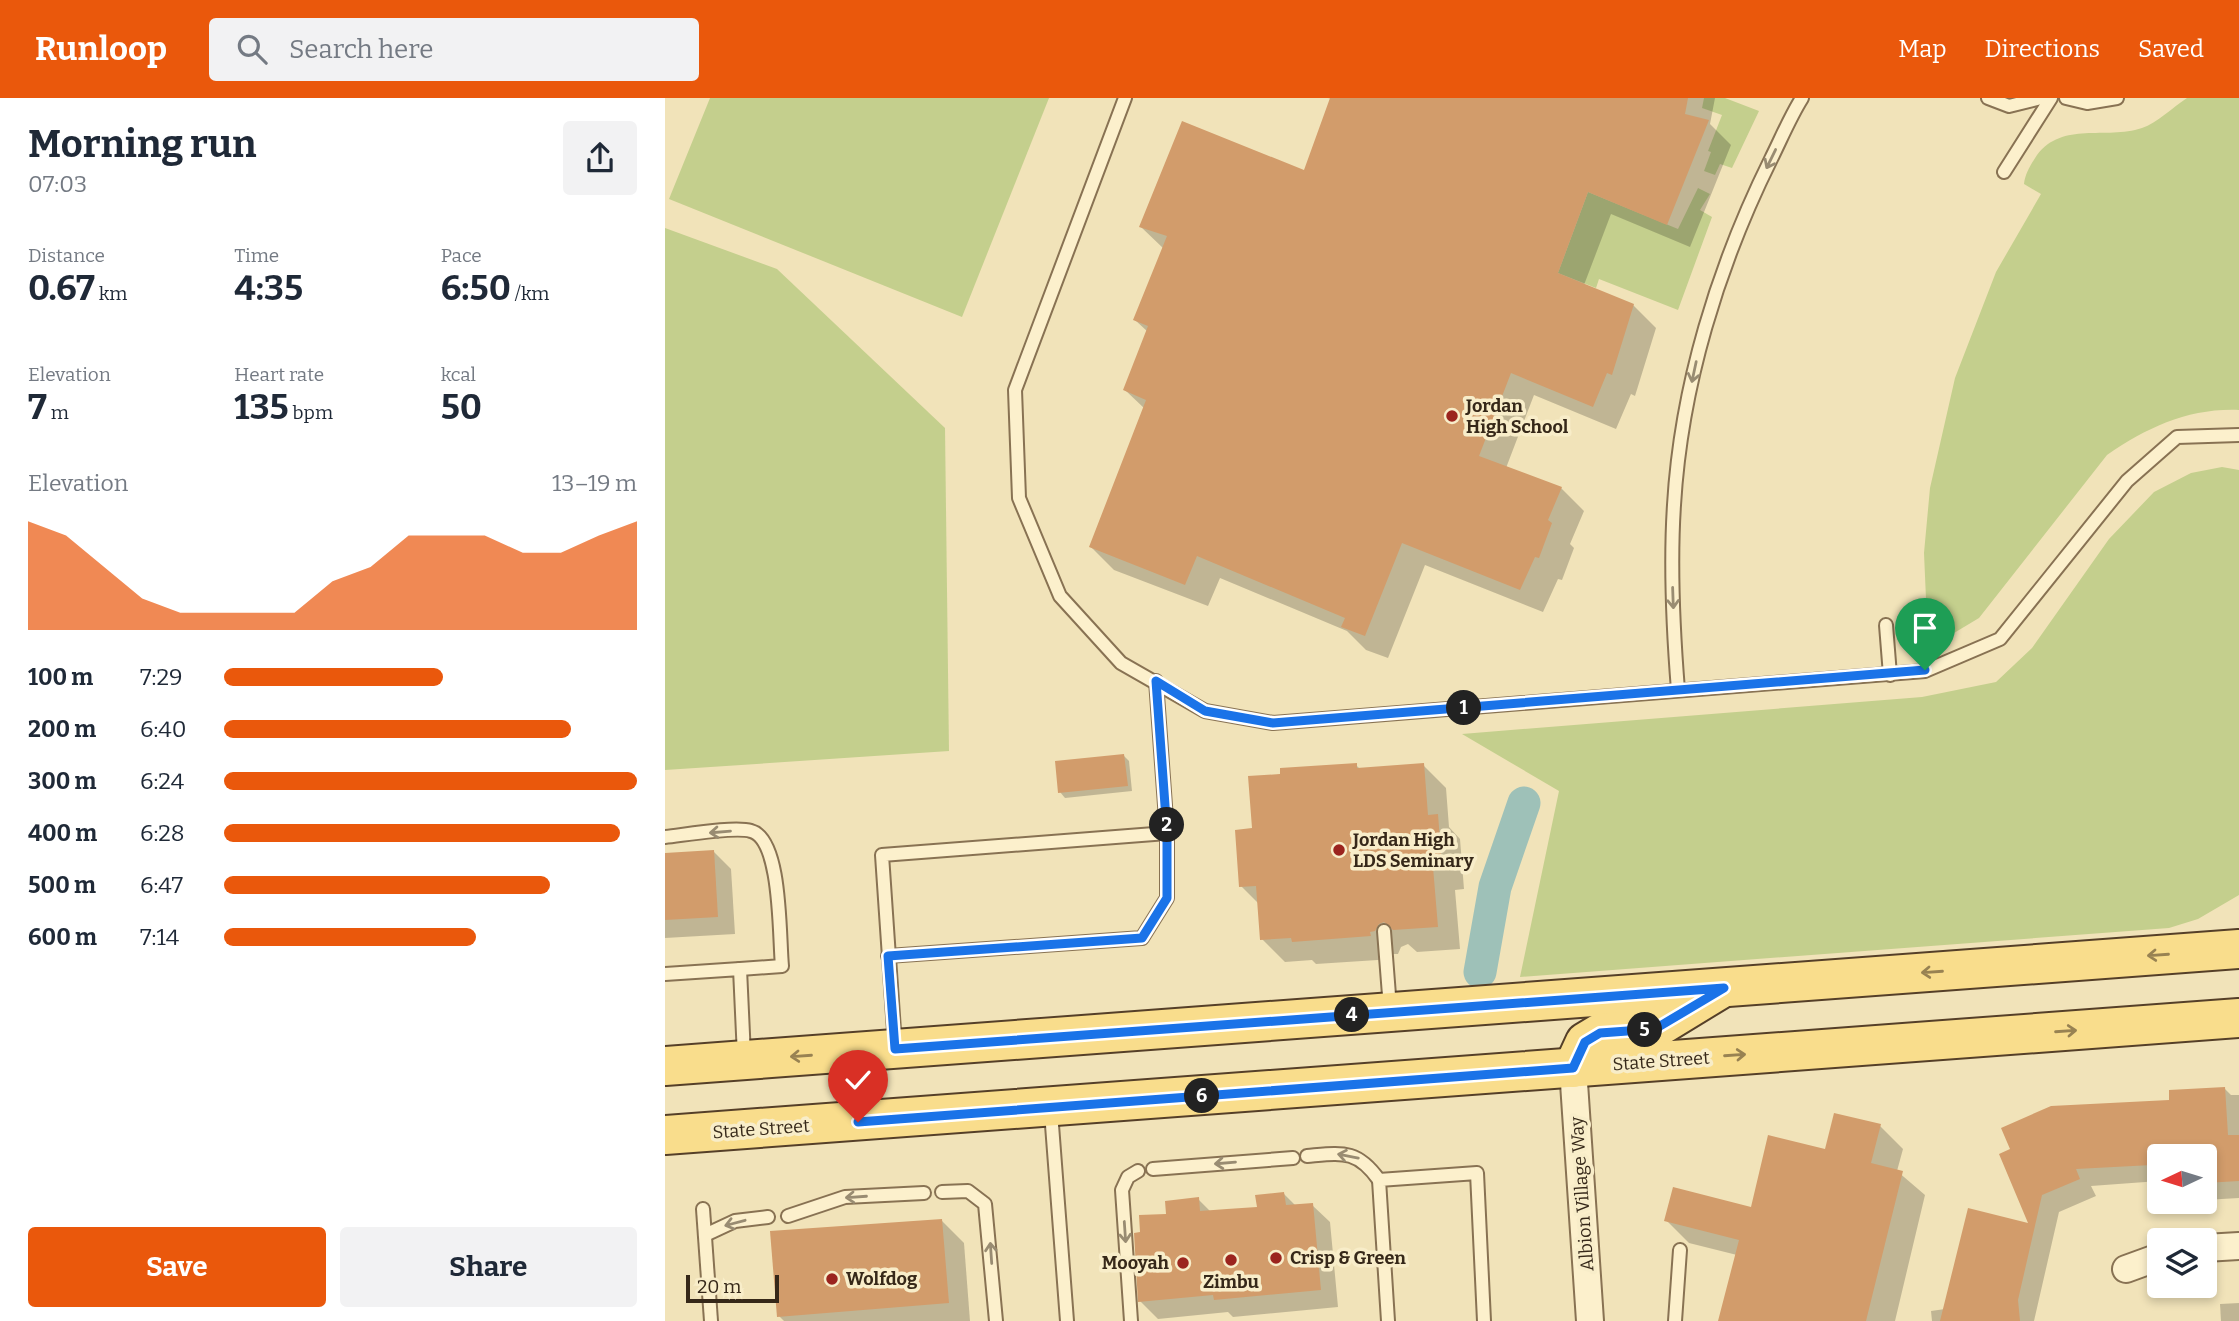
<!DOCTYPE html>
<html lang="en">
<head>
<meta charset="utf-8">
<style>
  :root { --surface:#fff; --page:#f2f2f3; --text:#1f2937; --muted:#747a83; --accent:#ea580c }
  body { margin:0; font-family:Bitter,serif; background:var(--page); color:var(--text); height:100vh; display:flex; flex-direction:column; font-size:26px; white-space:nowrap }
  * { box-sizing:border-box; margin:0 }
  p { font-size:23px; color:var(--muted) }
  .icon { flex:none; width:38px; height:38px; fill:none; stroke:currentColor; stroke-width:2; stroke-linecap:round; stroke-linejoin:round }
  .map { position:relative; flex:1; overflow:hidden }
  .panel { display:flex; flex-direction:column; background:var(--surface); width:665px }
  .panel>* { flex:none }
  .needle { width:46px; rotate:266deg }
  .fabs { position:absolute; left:1482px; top:1046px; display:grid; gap:14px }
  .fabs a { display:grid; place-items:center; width:70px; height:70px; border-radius:7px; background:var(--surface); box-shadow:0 4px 10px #0003; font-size:35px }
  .scale { position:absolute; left:21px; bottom:18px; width:93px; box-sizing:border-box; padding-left:7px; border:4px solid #362819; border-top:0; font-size:19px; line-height:24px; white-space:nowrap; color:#362819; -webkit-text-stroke:5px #f8edc9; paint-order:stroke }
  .pin { position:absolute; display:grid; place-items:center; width:60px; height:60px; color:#fff; margin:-72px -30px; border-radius:50% 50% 50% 0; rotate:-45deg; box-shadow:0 0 7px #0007 }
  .pin .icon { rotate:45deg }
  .km { position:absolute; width:35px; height:35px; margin:-18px; border-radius:50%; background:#222; color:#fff; font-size:19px; line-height:35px; text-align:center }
  .round { display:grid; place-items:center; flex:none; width:74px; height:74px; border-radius:7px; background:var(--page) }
  .headline { display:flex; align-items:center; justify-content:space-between; height:119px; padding:0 28px }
  h1 { font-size:38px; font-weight:700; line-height:52px }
  .stats { display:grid; grid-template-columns:repeat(3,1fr); gap:10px; height:119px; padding:7px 28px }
  .stats div { display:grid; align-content:center }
  .stats b { font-size:35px; font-weight:700 }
  .stats small { font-size:19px; font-weight:400 }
  .stats p { font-size:19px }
  .chart { height:196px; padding:14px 28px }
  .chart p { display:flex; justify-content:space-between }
  .chart svg { width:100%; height:126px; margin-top:7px; fill:var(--accent); opacity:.7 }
  .action { display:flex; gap:14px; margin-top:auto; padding:14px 28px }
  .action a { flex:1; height:80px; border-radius:7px; background:var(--accent); color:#fff; font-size:28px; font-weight:700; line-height:80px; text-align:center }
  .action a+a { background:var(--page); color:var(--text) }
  ul { padding:0 28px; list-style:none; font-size:23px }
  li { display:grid; grid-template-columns:112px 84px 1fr; align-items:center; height:52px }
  li i { height:18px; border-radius:9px; background:var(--accent) }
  header { display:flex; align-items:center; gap:42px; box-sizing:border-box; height:98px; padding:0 35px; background:var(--accent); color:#fff }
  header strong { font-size:33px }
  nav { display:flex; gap:38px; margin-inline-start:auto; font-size:24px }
  .search { width:490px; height:63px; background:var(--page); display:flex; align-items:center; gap:18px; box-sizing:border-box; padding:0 24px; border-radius:7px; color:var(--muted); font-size:26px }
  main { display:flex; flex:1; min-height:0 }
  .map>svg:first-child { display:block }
  .grass { fill:#c4cf8d }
  .shadow { fill:#0003 }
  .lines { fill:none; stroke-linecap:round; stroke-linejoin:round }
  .canal { stroke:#9ec1b8; stroke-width:33 }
  .building { fill:#d29c6b }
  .service-casing { stroke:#887253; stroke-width:16 }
  .minor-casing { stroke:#887253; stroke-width:30 }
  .primary-casing { stroke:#553f28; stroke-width:42 }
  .service { stroke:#fcf0cc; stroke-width:12 }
  .minor { stroke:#fcf0cc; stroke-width:26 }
  .primary { stroke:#f9dd8c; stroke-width:38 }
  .oneway { stroke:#998c72 }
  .oneway2 { stroke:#988252 }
  .route-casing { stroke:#fff; stroke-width:14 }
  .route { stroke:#1a73e8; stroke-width:9 }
  .poi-dot { fill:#9b241e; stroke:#f8edc9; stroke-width:2.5 }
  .labels { text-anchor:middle; stroke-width:7; stroke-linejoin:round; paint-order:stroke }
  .poi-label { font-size:18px; font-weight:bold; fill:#362819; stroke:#f8edc9; text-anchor:start }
  .street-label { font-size:18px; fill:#362819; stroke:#f8edc9 }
</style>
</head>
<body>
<header>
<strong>Runloop</strong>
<div class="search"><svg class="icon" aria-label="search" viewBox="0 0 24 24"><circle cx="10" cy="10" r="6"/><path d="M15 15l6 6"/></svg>Search here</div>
<nav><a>Map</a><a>Directions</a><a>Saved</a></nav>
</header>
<main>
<section class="panel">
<div class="headline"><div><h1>Morning run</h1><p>07:03</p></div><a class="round"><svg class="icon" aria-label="share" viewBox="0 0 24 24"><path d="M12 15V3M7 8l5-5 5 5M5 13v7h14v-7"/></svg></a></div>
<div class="stats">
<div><p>Distance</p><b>0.67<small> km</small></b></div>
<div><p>Time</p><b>4:35</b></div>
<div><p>Pace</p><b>6:50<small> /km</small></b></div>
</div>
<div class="stats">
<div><p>Elevation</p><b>7<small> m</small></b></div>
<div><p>Heart rate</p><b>135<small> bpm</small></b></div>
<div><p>kcal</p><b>50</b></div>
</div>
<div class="chart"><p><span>Elevation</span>13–19 m</p>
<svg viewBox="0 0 160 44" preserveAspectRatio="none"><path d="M0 44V6L10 11L20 22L30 33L40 38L50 38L60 38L70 38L80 27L90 22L100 11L110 11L120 11L130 17L140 17L150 11L160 6V44z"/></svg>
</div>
<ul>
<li><b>100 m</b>7:29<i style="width:53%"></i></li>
<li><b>200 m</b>6:40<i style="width:84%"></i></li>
<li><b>300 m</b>6:24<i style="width:100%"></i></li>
<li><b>400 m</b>6:28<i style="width:96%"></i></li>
<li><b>500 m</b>6:47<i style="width:79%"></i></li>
<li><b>600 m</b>7:14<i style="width:61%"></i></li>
</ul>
<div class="action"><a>Save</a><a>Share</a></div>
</section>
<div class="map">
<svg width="1574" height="1223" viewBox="0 0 1574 1223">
  <rect width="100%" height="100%" fill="#f1e3b9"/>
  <g class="grass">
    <path d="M45 0H384L297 219 4 101Z"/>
    <path d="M1039 0H1060L1094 13 1067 70 1055 66 1050 77 1039 73 1046 54 1043 53 1057 17 1037 10Z"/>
    <path d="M1522 0H1574V312C1524 310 1483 329 1442 357L1314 520 1284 538 1239 544 1238 528 1262 524 1259 455 1265 390 1290 280 1331 174 1376 96 1359 86C1360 76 1366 66 1372 57 1398 23 1440 42 1477 30 1492 25 1508 9 1522 0Z"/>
    <path d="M1033 90 1045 96 1035 112 1047 119 1013 212 934 181 931 190 893 175 923 94 1013 131Z"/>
    <path d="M0 130 112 171 280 330 284 653 0 672Z"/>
    <path d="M1557 369 1574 372V797L1533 821 1504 830 855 879 894 693 797 636 1257 599 1331 584 1367 550 1444 441 1489 394 1526 375Z"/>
  </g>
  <g class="shadow">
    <path d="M663 0H1050L1045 26 1066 47 1025 149 946 116 919 187 968 207 991 230 970 298 966 296 951 331 869 297 841 370 896 390 919 413 905 446 909 450 897 482 893 481 878 514 760 467 723 560 701 552 682 533 555 480 543 508 449 472 426 449 480 311 460 292 483 234 470 222 499 151 476 129 640 74 667 1Z"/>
    <path d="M459 658 464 663 467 693 400 700 395 694Z"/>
    <path d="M691 667 696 672 758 667 781 690 784 729 795 741 799 791 790 792 795 851 752 854 743 846 736 849 733 856H727L728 861 651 866 647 862 620 864 597 841 594 806 576 788 589 732Z"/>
    <path d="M48 753 66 771 70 836 0 840V757Z"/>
    <path d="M1560 991 1566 997H1574V1100L1540 1102V1059H1494V1083L1426 1088 1431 1098 1394 1114 1369 1223H1267L1266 1213 1280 1211 1366 1127 1336 1057 1506 1003Z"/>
    <path d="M1215 1028 1238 1051 1232 1073 1260 1097 1230 1223H1055L1072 1157 1024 1145 1001 1122 1087 1111 1161 1053Z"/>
    <path d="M619 1096 631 1108 647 1107 665 1124 673 1209 568 1219 563 1214 493 1221 475 1203 477 1136 533 1101 546 1114 594 1110Z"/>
    <path d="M276 1122 299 1145 305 1223H119L114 1218Z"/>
    <path d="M1574 1205V1223H1556L1555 1206Z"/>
  </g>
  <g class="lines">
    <path class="canal" d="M815 874 830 789 859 705"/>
  </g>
  <g class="building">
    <path d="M665 0H1023L1020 16 1044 22 1002 127 923 94 893 175 969 206 947 277 942 275 928 309 846 275 814 358 897 389 883 422 887 425 874 460 870 459 855 492 737 445 700 538 676 529 680 520 532 458 520 487 424 449 481 302 458 292 483 228 468 222 502 138 474 129 517 23 639 72Z"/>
    <path d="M459 656 463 688 393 695 390 663Z"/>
    <path d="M692 665V670L759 665 763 717 773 716 777 769H768L773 829 728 832 719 824 714 826 710 833 705 834 706 838 627 844 626 840 595 842 591 788 574 789 570 732 587 730 583 678 615 676V670Z"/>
    <path d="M49 752 53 819 0 822V755Z"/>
    <path d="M1560 989 1563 1037H1574V1083L1540 1085V1059H1486L1487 1067 1411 1071 1415 1081 1377 1097 1353 1202 1355 1223H1275L1303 1110 1363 1125 1334 1056 1345 1051 1336 1030 1386 1008 1504 1002V992Z"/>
    <path d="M1169 1015 1216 1026 1206 1065 1238 1073 1201 1223H1053L1074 1142 999 1123 1008 1089 1086 1109 1103 1037 1160 1051Z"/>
    <path d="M619 1094 621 1107 648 1105 656 1192 549 1202 548 1197 473 1204 469 1135 475 1134 474 1117 501 1116 500 1103 534 1099 535 1113 562 1111 592 1109 590 1097Z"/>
    <path d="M277 1121 284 1205 112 1219 105 1133Z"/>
  </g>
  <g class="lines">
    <g class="service-casing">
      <g id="service">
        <path d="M460 0 350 292 354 400 395 498 456 565 540 613 608 625 1260 573 1335 541 1462 383 1512 339 1574 337"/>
        <path d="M1323 0 1344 8 1376 0"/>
        <path d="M1401 0 1422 5 1452 0"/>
        <path d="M1339 74 1386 0"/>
        <path d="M1221 527 1225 577"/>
        <path d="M1013 592C1008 530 1005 468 1009 407 1016 288 1053 168 1106 61 1116 41 1125 19 1137 0"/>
        <path d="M0 739C19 737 70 728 86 733 117 741 114 839 117 868L75 871"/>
        <path d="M719 833 725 910"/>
        <path d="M223 858 477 840 502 800V735"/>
        <path d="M0 876 75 871 79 958"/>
        <path d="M230 947 217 757 502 735 491 583"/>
        <path d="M386 1014 402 1223"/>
        <path d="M642 1058C677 1055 692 1051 714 1082"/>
        <path d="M488 1071 628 1060"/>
        <path d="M277 1094 303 1093 320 1106 331 1223"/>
        <path d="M38 1111 46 1223"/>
        <path d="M123 1118 180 1099 259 1095"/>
        <path d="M40 1137 70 1123 103 1119"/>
        <path d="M466 1223 457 1092 463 1079 473 1073"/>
        <path d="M723 1223 714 1082 812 1075 819 1223"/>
        <path d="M1010 1223 1015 1152"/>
      </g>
    </g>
    <g class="minor-casing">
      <g id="minor">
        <path d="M908 970 925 1223"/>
        <path d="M1540 1150 1574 1148"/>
        <path d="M1461 1171 1494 1159"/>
      </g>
    </g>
    <g class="primary-casing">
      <g id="primary">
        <path d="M0 968 1574 851"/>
        <path d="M908 970 920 944 935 935 990 931 1054 892"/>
        <path d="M0 1037 1574 920"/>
      </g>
    </g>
    <use href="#service" class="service"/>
    <use href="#minor" class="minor"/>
    <use href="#primary" class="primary"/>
  </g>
  <defs><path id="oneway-shaft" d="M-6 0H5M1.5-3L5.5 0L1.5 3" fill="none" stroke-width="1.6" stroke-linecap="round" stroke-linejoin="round" transform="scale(1.75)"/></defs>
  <g class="oneway">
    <use href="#oneway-shaft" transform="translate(1106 61) rotate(116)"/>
    <use href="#oneway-shaft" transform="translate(1029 274) rotate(102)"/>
    <use href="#oneway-shaft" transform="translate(1008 500) rotate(88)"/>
    <use href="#oneway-shaft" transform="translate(55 734) rotate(175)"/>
    <use href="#oneway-shaft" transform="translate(683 1058) rotate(-169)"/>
    <use href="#oneway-shaft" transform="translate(560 1065) rotate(175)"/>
    <use href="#oneway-shaft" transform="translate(191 1099) rotate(176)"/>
    <use href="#oneway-shaft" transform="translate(70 1125) rotate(165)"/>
    <use href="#oneway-shaft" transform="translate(460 1134) rotate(86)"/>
    <use href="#oneway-shaft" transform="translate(326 1155) rotate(-94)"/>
  </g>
  <g class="oneway2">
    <use href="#oneway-shaft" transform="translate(1493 857) rotate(176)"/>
    <use href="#oneway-shaft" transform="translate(1267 874) rotate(176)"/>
    <use href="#oneway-shaft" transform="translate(1401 933) rotate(-4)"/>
    <use href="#oneway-shaft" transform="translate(1070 957) rotate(-4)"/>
    <use href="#oneway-shaft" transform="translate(136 958) rotate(176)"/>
  </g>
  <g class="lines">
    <g class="route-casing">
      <path id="route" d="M193 1024 908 970 920 944 935 935 990 931 1059 890 230 951 223 858 477 840 502 800V735L491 583 540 613 608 625 1260 572"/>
    </g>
    <use href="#route" class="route"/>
  </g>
  <g class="poi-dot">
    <circle cx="787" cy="318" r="7"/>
    <circle cx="674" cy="752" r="7"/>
    <circle cx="611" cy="1160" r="7"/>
    <circle cx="566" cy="1162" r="7"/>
    <circle cx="518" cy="1165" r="7"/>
    <circle cx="167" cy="1181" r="7"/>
  </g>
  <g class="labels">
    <g class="poi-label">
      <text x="801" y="314">Jordan<tspan x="801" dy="21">High School</tspan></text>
      <text x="688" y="748">Jordan High<tspan x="688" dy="21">LDS Seminary</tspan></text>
      <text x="625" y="1166">Crisp &amp; Green</text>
      <text x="504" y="1171" text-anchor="end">Mooyah</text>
      <text x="181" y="1187">Wolfdog</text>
      <text x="566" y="1190" text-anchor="middle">Zimbu</text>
    </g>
    <g class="street-label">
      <text transform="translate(996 963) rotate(-4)" y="6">State Street</text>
      <text transform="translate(96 1031) rotate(-4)" y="6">State Street</text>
      <text transform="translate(917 1096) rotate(-94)" y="6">Albion Village Way</text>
    </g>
  </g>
</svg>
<div class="fabs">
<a><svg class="needle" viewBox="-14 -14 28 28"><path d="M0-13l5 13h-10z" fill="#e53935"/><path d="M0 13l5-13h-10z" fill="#747a83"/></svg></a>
<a><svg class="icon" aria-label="layers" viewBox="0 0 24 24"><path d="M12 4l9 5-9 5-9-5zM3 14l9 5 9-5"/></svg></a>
</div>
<div class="scale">20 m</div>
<div class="pin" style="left:1260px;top:572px;background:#1e9e55"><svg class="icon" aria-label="arrive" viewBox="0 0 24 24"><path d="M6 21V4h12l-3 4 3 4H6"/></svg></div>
<div class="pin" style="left:193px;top:1024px;background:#d93025"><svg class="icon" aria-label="check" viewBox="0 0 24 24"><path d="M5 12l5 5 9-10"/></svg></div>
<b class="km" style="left:799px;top:610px">1</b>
<b class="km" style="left:502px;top:727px">2</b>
<b class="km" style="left:687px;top:917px">4</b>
<b class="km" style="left:980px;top:932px">5</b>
<b class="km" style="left:537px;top:998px">6</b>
</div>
</main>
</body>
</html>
